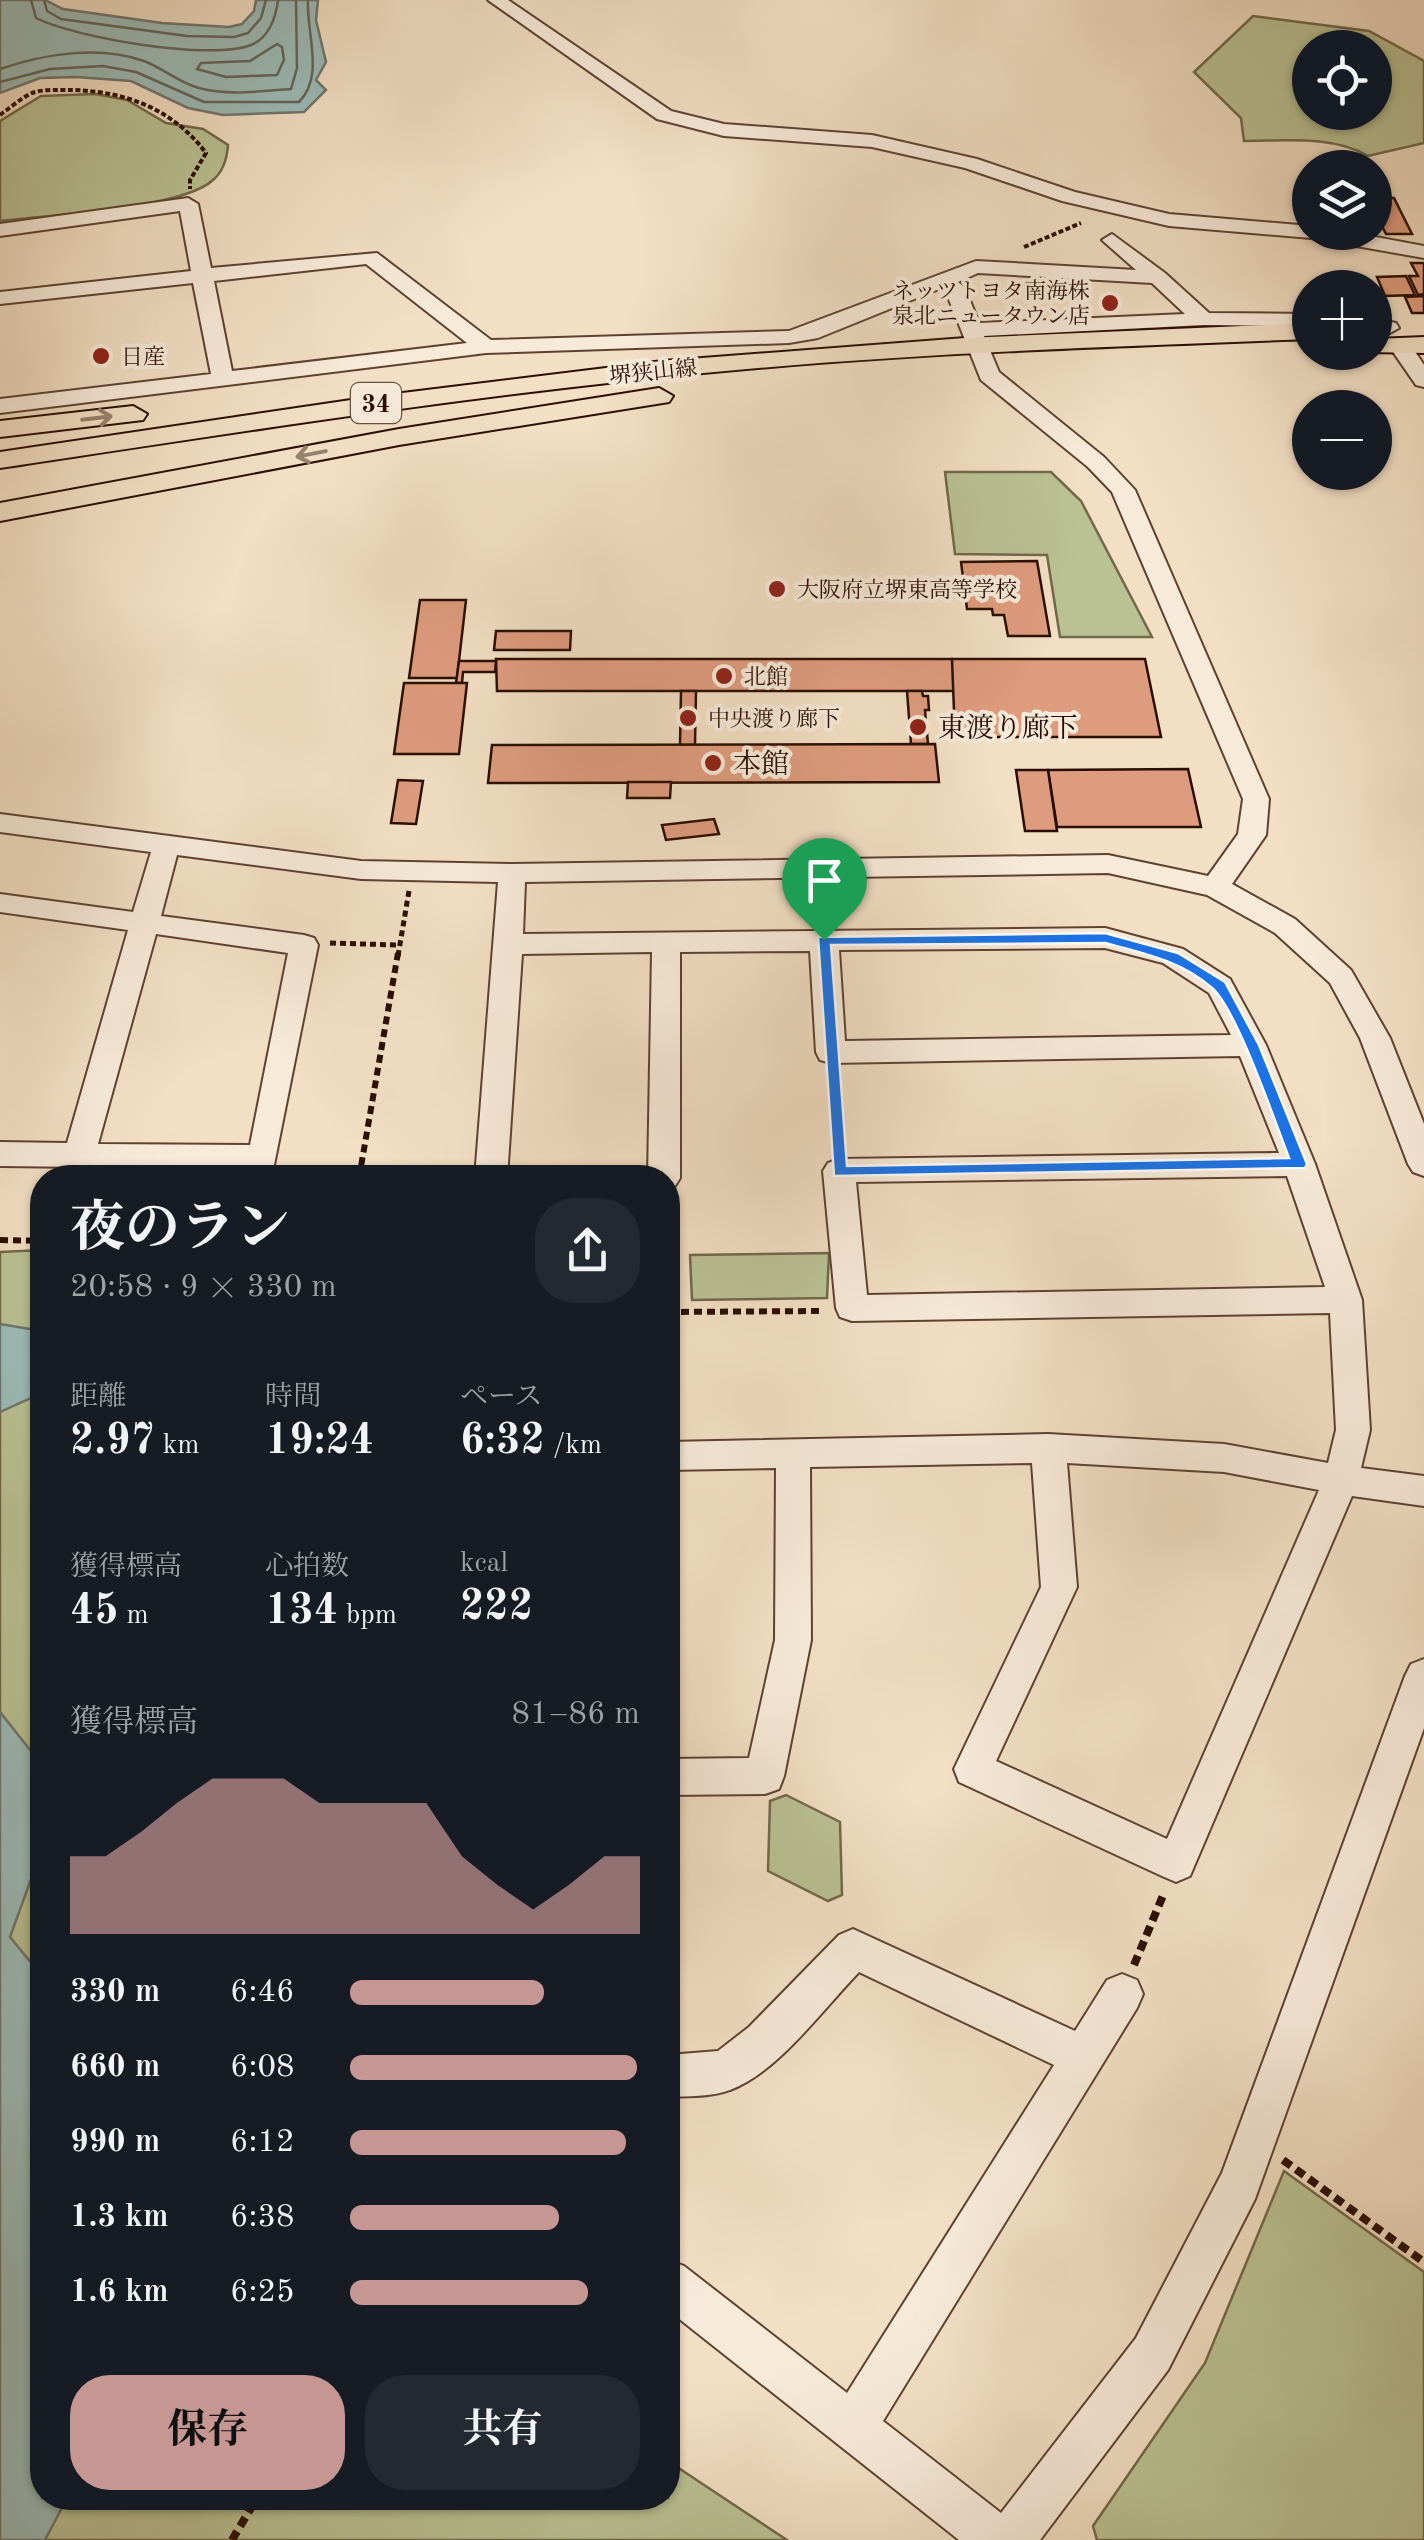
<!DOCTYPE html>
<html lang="ja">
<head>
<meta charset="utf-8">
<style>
  :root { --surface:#171b24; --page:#242831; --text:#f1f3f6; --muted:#9ea1a6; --accent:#c59692 }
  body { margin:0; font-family:"Old Standard TT","Noto Serif JP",serif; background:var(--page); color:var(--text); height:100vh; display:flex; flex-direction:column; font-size:38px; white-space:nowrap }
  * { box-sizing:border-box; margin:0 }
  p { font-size:32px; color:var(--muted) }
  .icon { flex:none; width:55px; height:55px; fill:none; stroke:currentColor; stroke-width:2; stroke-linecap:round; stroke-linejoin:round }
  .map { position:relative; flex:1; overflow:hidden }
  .side { position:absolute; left:30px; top:1165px; width:650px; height:1345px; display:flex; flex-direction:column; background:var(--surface); border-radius:40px; box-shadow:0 2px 8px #0004 }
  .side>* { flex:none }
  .tools { position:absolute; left:1292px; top:30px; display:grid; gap:20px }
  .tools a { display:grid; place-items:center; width:100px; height:100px; border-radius:50%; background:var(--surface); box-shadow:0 2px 8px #0004; font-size:50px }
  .pin { position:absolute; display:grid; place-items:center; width:85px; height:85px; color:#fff; margin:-102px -42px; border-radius:50% 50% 50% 0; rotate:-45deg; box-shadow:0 0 10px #0007 }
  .pin .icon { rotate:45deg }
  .round { display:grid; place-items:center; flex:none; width:105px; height:105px; border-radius:40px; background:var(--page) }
  .summary { display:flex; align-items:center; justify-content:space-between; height:170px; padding:0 40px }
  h1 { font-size:55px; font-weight:700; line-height:75px }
  .stats { display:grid; grid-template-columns:repeat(3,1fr); gap:15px; height:170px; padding:10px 40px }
  .stats div { display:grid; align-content:center }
  .stats b { font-size:42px; font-weight:700 }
  .stats small { font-size:28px; font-weight:400 }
  .stats p { font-size:28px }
  .chart { height:280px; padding:20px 40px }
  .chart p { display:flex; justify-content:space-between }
  .chart svg { width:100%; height:180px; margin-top:10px; fill:var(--accent); opacity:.7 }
  .cta { display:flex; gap:20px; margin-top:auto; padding:20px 40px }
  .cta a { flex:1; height:115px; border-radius:40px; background:var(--accent); color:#111; font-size:40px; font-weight:700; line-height:115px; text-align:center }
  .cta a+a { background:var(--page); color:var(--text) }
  ul { padding:0 40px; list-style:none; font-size:32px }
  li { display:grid; grid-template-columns:160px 120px 1fr; align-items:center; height:75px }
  li i { height:25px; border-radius:12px; background:var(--accent) }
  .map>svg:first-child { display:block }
  .green { fill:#bac294; stroke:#72684a; stroke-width:2.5; fill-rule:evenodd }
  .water { fill:#9cbcb9; stroke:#6f766f; stroke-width:2.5 }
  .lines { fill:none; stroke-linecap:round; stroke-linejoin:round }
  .shore { stroke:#64655c; stroke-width:2.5 }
  .building { fill:#de9c7e; stroke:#2b0e00; stroke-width:2.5 }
  .minor-casing { stroke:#5d4231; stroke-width:4 }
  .major-casing { stroke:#2b0e00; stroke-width:4 }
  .path-far3 { stroke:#2b0e00; stroke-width:4; stroke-dasharray:5 2.5; stroke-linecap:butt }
  .path-far2 { stroke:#2b0e00; stroke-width:5; stroke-dasharray:6 4; stroke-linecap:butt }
  .path-far1 { stroke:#2b0e00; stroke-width:6; stroke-dasharray:8 5; stroke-linecap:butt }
  .path { stroke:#2b0e00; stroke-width:8; stroke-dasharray:10 6; stroke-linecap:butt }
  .minor { fill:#f7ead9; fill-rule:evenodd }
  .major { fill:#f2dfc4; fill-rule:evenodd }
  .oneway { stroke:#98816c }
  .route { fill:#1a73e8; stroke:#fff; stroke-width:2.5; fill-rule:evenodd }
  .poi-dot { fill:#8f2418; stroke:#f7ead9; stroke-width:4 }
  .labels { text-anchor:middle; stroke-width:8; stroke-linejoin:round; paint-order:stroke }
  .far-poi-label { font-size:22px; fill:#2b0e00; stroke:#f7ead9; text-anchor:start }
  .far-street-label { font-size:22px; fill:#2b0e00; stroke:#f7ead9 }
  .shield { fill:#f7ead9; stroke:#685041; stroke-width:2.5 }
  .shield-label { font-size:25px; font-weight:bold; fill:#2b0e00 }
  .poi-label { font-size:28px; fill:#2b0e00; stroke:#f7ead9; text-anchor:start }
</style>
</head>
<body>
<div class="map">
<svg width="1424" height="2540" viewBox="0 0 1424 2540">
  <rect width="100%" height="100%" fill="#f2dfc4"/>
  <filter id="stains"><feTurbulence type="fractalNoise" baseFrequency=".002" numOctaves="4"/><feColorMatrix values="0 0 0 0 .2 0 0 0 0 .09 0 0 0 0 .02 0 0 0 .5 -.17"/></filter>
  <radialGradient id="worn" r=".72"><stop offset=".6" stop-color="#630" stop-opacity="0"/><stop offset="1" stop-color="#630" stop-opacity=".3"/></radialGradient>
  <g class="green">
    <path d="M1253 16 1369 31 1424 61V143L1368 156C1333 135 1284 141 1244 141L1241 118 1194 72ZM1310 48H1375V112H1310Z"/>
    <path d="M95 94 127 100 166 123 203 129 228 145C227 158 224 171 213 180 182 209 47 215 0 221V121L41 96Z"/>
    <path d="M945 472H1051L1081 501 1152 637H1060L1047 555 955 554Z"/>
    <path d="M42 1250V2498H668V2461L787 2540H0V1252Z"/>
    <path d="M829 1253 827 1298 692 1300 690 1255Z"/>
    <path d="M786 1795 840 1822 842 1895 828 1901 768 1871 770 1801Z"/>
    <path d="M1284 2171 1424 2272V2540H1097L1093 2526 1205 2363Z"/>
  </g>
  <g class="water">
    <path d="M0 0H45L63 9 162 23 229 27 242 24 254 11 256 0H318L316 20 326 62 316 80 326 90 304 112 223 115 188 108 131 81 76 77 40 78 0 93Z"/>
    <path d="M0 1324 42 1331V1393L0 1412Z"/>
    <path d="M0 1712 42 1765V1849L10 1937 42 1976V2498H67L45 2540H0Z"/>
  </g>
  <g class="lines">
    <g class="shore">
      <path d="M31 0 36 18C76 38 210 61 251 45 269 38 276 17 278 0"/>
      <path d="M44 0 47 11 61 19 187 36 234 37 248 33 261 18 266 0"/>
      <path d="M277 44 282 47 284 60 277 75 226 77 197 69 201 63 250 61Z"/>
      <path d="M0 69C44 54 98 45 144 61 163 68 179 83 199 88 229 96 261 91 291 89L297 68 296 0"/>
      <path d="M0 82 50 69 103 66 136 72 204 102H299C325 76 306 33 308 0"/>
    </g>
  </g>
  <g class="building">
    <path d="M1375 198H1394L1412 234H1386L1375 212Z"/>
    <path d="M1411 263H1424V294L1418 295 1409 276H1418Z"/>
    <path d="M1406 276 1415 295 1385 296 1377 277Z"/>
    <path d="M1424 296V313H1412L1405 297Z"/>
    <path d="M1037 561 1050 636H1008L1004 615H993L992 609H967L961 562Z"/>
    <path d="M420 600H466L457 678H409Z"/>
    <path d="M496 631H571L570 650H494Z"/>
    <path d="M496 659H952L955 691H497Z"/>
    <path d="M952 659H1145L1161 737H955Z"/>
    <path d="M459 661H496L495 672H463L462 683H456Z"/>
    <path d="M404 683H467L459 754H394Z"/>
    <path d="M681 691H696L695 745H680Z"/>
    <path d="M907 691H922L923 696H928L929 710H925L928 744H911Z"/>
    <path d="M935 744 939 782 488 783 492 745Z"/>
    <path d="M1188 769 1201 827H1057L1048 770Z"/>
    <path d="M1016 770H1048L1057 831H1025Z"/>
    <path d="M398 780 423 781 416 824 391 823Z"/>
    <path d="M628 782H671L670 798H627Z"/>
    <path d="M714 819 719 834 666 840 662 825Z"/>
  </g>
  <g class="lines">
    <g class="minor-casing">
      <g id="minor">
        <path d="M488 0H508L671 111 724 124 872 135 977 159 1075 192 1169 214 1310 226V232H1349L1424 246V258L1311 238 1169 226 1062 201 965 168 872 147 724 136 657 119Z"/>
        <path d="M188 198 198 204 211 268 377 253 491 340 789 331 976 261 1136 270 1102 240 1112 234 1165 273 1209 313 1310 314V326L1203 325 984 336 999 372 1104 457 1135 490 1269 799 1266 835 1232 884 1295 919 1351 970 1390 1038 1424 1124V1176L1413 1172 1408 1164 1360 1038 1330 983 1275 933 1207 895 1108 873 525 882 523 934 1105 928 1183 949 1230 979 1266 1045 1315 1164 1362 1300 1370 1430 1361 1468 1424 1476V1506L1352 1496 1190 1876 1176 1882 1162 1876 959 1782 954 1769 1041 1587 1032 1463 810 1467 811 1640 784 1776 779 1789 765 1794 668 1795V1759L749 1758 775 1640 776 1468 668 1470V1442L1048 1434 1224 1444 1328 1463 1336 1430 1330 1313 852 1321 840 1317 836 1308 823 1171 828 1163 839 1159 1279 1153 1240 1056 831 1063 820 1060 816 1052 810 951 680 952V1178L675 1186 668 1189V1178H648L652 952 522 954 507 1178H475L498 882 361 879 177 855 161 916 304 935 314 938 318 945 274 1165 263 1169 0 1166V1142L67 1143 128 930 0 912V894L133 912 151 852 0 832V814L361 861 512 864 1108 855 1208 876 1238 834 1243 799 1112 492 1088 467 981 380 946 292 939 289 818 338 789 343 486 353 0 413V399L211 374 193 283 0 304V292L191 271 180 211 0 236V224ZM366 264 467 343 232 371 214 281ZM978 273 1152 283 1185 314 979 323 965 288 958 282ZM156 934 288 953 250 1145 98 1144ZM1105 948 1163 963 1209 993 1231 1035 845 1041 839 950ZM1287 1176 1325 1287 867 1295 856 1182ZM1067 1463 1224 1472 1319 1490 1167 1839 996 1761 1077 1587Z"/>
        <path d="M1375 319 1396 323 1399 328 1388 334 1375 331Z"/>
        <path d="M1400 340 1408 341 1424 365V387L1416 385 1389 346Z"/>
        <path d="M1424 1659V1728L1255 2199 1168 2370 1040 2540H959L668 2310V2260L684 2266 847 2393 1054 2065 859 1972C824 2008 777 2073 730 2090 712 2097 687 2096 668 2097V2055L718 2051 749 2027 839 1935 853 1929 1075 2031 1107 1980 1122 1974 1137 1980 1143 1994 1137 2008 883 2421 1001 2513 1136 2338 1222 2173 1405 1676 1411 1664Z"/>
      </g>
    </g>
    <g class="major-casing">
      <g id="major">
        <path d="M1310 323V339C1126 346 942 352 758 368 504 390 252 430 0 468V452L378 396 663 361 965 338Z"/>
        <path d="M1424 337V353L1366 352H1375V339Z"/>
        <path d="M659 388 673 396 669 402 399 445 0 521V503L399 429Z"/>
        <path d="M133 406 147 414 143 420 0 437V421Z"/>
      </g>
    </g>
    <g class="path-far3">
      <path d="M0 115C10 108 21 98 32 93 43 89 59 90 71 90 125 91 173 109 206 153L190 180V189"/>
      <path d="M1024 247 1081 223"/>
    </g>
    <g class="path-far2">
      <path d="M330 943 398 945"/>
      <path d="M398 956 409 891"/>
    </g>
    <g class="path-far1">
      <path d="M833 1078 838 1145"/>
      <path d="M359 1178 398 953"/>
      <path d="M0 1240 42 1241"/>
      <path d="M668 1312 821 1311"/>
    </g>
    <g class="path">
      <path d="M1134 1965 1164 1893"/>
      <path d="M1283 2160 1424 2262"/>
      <path d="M232 2540 257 2498"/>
    </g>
    <use href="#minor" class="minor"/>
    <use href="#major" class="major"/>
  </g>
  <defs><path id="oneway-shaft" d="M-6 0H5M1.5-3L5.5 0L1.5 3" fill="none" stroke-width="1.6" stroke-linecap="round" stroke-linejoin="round" transform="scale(2.5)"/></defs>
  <g class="oneway">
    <use href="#oneway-shaft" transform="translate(97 418) rotate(-7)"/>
    <use href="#oneway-shaft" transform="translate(311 454) rotate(169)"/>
  </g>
  <path class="route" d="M1105 933 1178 953 1225 982 1259 1045 1307 1164 1305 1168 834 1176 818 937ZM1105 943C1143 953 1182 961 1212 988 1237 1010 1275 1122 1289 1158L847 1166 831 945Z"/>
  <g class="poi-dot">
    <circle cx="1110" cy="303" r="10"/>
    <circle cx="101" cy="356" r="10"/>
    <circle cx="777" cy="589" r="10"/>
    <circle cx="724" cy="676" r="10"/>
    <circle cx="688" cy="718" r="10"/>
    <circle cx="918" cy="727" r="10"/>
    <circle cx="713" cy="763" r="10"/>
  </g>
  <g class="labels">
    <g class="far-poi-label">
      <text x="1090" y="298" text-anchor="end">ネッツトヨタ南海株<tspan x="1090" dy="25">泉北ニュータウン店</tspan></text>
      <text x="121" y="364">日産</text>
      <text x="797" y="597">大阪府立堺東高等学校</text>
      <text x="744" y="684">北館</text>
      <text x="708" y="726">中央渡り廊下</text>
    </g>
    <g class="far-street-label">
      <text transform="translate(653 371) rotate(-6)" y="8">堺狭山線</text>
    </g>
    <rect class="shield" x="351" y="383" width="50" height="40" rx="8"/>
    <g class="shield-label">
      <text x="376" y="412">34</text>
    </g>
    <g class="poi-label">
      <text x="938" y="737">東渡り廊下</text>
      <text x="733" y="773">本館</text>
    </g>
  </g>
  <rect width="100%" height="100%" filter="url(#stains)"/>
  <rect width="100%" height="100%" fill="url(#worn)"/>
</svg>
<div class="tools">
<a><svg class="icon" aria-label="locate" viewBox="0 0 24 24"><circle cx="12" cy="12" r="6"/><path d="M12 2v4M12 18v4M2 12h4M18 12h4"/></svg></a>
<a><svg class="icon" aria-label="layers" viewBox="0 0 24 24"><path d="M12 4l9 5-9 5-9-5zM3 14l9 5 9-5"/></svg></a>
<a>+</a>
<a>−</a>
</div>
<div class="pin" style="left:824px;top:940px;background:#1e9e55"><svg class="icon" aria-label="arrive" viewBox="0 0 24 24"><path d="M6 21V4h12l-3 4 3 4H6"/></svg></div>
<section class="side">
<div class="summary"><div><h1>夜のラン</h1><p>20:58 · 9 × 330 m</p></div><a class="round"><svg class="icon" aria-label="share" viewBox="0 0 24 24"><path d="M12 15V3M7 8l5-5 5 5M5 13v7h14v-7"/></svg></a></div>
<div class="stats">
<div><p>距離</p><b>2.97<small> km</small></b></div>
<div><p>時間</p><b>19:24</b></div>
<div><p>ペース</p><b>6:32<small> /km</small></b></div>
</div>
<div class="stats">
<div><p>獲得標高</p><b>45<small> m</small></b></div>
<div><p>心拍数</p><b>134<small> bpm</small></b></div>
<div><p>kcal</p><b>222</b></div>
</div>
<div class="chart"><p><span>獲得標高</span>81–86 m</p>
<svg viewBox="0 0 160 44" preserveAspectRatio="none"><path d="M0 44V25L10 25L20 19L30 12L40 6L50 6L60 6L70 12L80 12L90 12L100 12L110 25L120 32L130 38L140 32L150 25L160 25V44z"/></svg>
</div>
<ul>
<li><b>330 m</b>6:46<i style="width:67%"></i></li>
<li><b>660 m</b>6:08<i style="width:99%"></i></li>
<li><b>990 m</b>6:12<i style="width:95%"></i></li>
<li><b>1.3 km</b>6:38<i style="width:72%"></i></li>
<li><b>1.6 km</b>6:25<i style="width:82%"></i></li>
</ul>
<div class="cta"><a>保存</a><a>共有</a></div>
</section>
</div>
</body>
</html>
